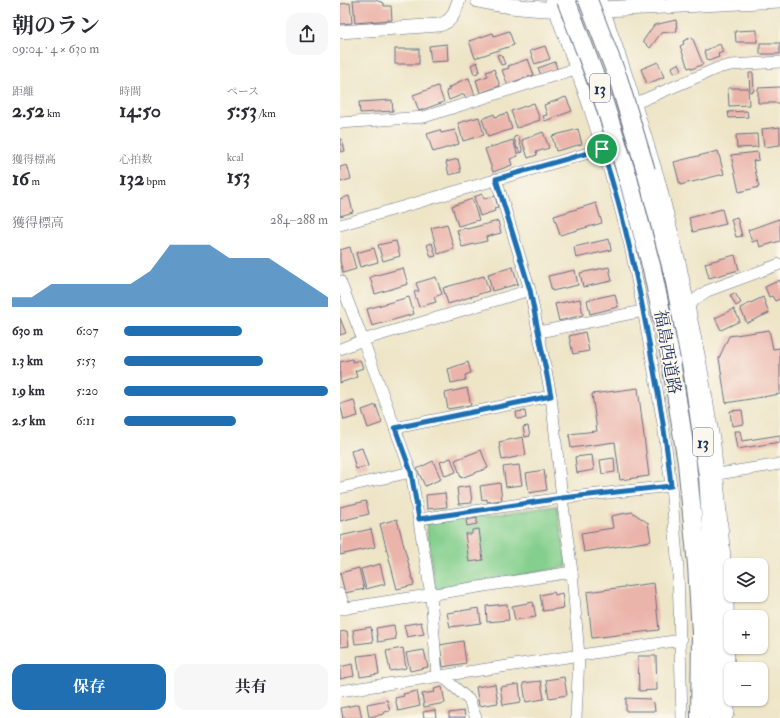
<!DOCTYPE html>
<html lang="ja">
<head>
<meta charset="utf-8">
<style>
  :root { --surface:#fff; --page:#f7f7f7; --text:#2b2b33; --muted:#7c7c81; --accent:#1f6fb2 }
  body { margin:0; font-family:"IM FELL Double Pica","Noto Serif JP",serif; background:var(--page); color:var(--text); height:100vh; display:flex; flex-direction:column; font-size:15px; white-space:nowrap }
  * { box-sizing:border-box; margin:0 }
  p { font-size:13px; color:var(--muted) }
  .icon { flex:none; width:22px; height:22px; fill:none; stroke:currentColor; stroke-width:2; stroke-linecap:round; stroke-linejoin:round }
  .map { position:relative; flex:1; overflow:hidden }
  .drawer { display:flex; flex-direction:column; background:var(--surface); width:340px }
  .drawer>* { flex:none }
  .buttons { position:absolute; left:384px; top:558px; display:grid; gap:8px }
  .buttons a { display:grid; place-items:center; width:44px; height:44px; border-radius:8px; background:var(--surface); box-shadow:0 1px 3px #0004; font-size:20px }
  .pin { position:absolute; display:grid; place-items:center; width:34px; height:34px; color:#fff; margin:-17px; border:2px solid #fff; border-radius:50%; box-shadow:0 1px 4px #0007 }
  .round { display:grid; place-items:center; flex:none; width:42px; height:42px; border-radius:12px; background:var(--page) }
  .summary { display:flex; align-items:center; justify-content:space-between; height:68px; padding:0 12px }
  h1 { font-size:22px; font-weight:700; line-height:30px }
  .metrics { display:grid; grid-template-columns:repeat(3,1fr); gap:6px; height:68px; padding:4px 12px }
  .metrics div { display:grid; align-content:center }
  .metrics b { font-size:20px; font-weight:700 }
  .metrics small { font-size:11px; font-weight:400 }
  .metrics p { font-size:11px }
  .chart { height:112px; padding:8px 12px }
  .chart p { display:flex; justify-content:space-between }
  .chart svg { width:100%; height:72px; margin-top:4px; fill:var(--accent); opacity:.7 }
  .primary-button { display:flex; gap:8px; margin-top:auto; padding:8px 12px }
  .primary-button a { flex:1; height:46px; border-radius:12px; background:var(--accent); color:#fff; font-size:16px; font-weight:700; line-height:46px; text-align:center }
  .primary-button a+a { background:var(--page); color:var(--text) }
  ul { padding:0 12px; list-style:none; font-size:13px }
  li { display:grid; grid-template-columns:64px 48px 1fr; align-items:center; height:30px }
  li i { height:10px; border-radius:5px; background:var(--accent) }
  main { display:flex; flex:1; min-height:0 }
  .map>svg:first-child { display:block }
  .green { fill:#84cf8d; stroke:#507f76 }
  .building { fill:#ebb4aa }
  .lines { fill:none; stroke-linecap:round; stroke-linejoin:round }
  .minor-casing { stroke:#656f83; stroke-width:12 }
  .tertiary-casing { stroke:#656f83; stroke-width:14 }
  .secondary-casing { stroke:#656f83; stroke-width:16 }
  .trunk-casing { stroke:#656f83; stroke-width:20 }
  .minor { stroke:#fff; stroke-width:11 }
  .tertiary { stroke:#fff; stroke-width:13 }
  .secondary { stroke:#fff; stroke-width:15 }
  .trunk { stroke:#fff; stroke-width:18 }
  .trunk-bridge-casing { stroke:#656f83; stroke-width:20; stroke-linecap:butt }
  .trunk-bridge { stroke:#fff; stroke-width:18 }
  .route-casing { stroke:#fff; stroke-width:8 }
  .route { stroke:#1f6fb2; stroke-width:5 }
  .labels { text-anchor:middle; stroke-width:3.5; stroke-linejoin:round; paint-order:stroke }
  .shield { fill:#fbf7ec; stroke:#5e6b89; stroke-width:1 }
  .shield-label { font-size:16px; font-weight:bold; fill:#1b2f5e }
  .street-label { font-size:17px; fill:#1b2f5e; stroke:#fbf7ec }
</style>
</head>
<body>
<main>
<section class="drawer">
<div class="summary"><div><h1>朝のラン</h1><p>09:04 · 4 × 630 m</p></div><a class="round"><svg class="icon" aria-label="share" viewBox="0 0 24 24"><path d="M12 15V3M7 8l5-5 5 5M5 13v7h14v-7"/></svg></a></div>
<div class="metrics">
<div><p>距離</p><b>2.52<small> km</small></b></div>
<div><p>時間</p><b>14:50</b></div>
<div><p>ペース</p><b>5:53<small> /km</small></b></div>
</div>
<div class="metrics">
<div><p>獲得標高</p><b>16<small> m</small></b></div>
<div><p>心拍数</p><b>132<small> bpm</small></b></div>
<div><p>kcal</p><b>153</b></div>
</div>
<div class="chart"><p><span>獲得標高</span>284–288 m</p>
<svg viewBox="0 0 160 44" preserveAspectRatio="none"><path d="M0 44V38L10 38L20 30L30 30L40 30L50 30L60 30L70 22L80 6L90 6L100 6L110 14L120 14L130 14L140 22L150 30L160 38V44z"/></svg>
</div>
<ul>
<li><b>630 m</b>6:07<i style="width:58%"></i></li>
<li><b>1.3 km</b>5:53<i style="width:68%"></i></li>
<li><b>1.9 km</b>5:20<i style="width:100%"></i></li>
<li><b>2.5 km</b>6:11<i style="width:55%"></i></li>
</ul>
<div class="primary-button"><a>保存</a><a>共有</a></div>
</section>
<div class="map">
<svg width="440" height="718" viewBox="0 0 440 718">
  <rect width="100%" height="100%" fill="#fbf7ec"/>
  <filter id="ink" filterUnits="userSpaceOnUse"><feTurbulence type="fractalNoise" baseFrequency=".025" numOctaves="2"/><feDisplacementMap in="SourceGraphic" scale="8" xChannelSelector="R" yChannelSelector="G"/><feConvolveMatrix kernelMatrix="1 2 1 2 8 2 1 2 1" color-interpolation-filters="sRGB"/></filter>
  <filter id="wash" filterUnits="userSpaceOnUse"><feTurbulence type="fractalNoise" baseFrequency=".012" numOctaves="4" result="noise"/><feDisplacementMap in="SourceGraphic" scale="16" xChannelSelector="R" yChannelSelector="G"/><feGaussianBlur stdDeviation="0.9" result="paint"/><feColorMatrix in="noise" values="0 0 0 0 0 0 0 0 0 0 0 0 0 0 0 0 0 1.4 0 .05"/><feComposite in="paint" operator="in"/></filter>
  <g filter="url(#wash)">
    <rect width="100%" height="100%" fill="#eee5c7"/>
    <path class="green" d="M217 506 227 567 95 590 86 523Z"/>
    <g id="blocks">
      <g class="building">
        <path d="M13 0H35L44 3V6H51L52 20 15 23Z"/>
        <path d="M10 3 12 23 0 24V4Z"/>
        <path d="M336 20 337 31 321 33 310 48 303 41 314 25Z"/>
        <path d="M417 30V42H396L395 31Z"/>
        <path d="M169 31 174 45 135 58 129 41 153 33 154 36Z"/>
        <path d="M352 37 363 64 352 69 351 67 348 68 340 46 344 44 343 41Z"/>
        <rect x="420" y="43" width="20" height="11"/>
        <path d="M107 44 108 61 91 62 89 46Z"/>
        <path d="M380 44 383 52 378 54 379 57 368 61 364 51Z"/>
        <path d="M205 46 210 59 195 64 190 51Z"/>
        <rect x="55" y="49" width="24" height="15"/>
        <path d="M161 54 165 64 161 65 157 55Z"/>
        <path d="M188 59 194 75 173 82 174 84 168 86 162 70 169 68 168 66Z"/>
        <path d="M137 62 140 71H138V73L134 74 131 65Z"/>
        <path d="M215 62 217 69 201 75 198 68Z"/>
        <path d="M318 62 324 77 307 84 301 69Z"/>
        <path d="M339 63 342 70 334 73 332 67Z"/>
        <path d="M154 69 160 86 140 93 136 80 148 76 146 72Z"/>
        <path d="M409 73H413L414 91 410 92Z"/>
        <path d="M129 78 135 96 126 99 124 94 109 100 106 91 109 90 108 88 119 83 118 82Z"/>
        <path d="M98 86 104 102 79 111 73 95Z"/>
        <path d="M440 87V103H418V88Z"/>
        <path d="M388 88H408L409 105 389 106Z"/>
        <path d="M226 97 232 111 205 121 203 116 207 115 204 105Z"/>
        <path d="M52 100 53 111 20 113 19 102Z"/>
        <path d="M194 103 200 120 177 128 171 111Z"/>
        <path d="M407 111 408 117 389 118 388 112Z"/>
        <path d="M167 113 172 129 148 137 142 119 154 114 155 117Z"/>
        <path d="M139 117 144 135 123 141 118 123Z"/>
        <path d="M440 127V145L424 147 422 129Z"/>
        <path d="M238 129 242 144 216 151 212 136Z"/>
        <path d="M100 130 101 133 115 130 119 144 93 152 87 134Z"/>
        <path d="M203 132 209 148 196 152 197 155 188 158 182 140Z"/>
        <path d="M417 134 418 147 397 148 396 135Z"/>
        <path d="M178 136 183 152 180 153 178 148 177 149 174 137Z"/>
        <path d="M0 139H2L5 151 0 152Z"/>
        <path d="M173 140 178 156 170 159 172 165 153 172 145 149Z"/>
        <path d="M378 151 384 174 340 185 334 162Z"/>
        <path d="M418 152 419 160 413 161 419 187 399 192 391 155Z"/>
        <path d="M118 159 121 172 109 175 106 162Z"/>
        <path d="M7 165 11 179 0 182V167Z"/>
        <path d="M142 194 144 199 155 196 158 207 154 208 155 211 140 216 134 197Z"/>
        <path d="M9 196 13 212 0 216V199Z"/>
        <path d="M132 199 139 220 118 226 112 206Z"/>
        <path d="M256 203 262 223 220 235 214 216Z"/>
        <path d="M382 209 386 224 353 232 349 218Z"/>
        <path d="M397 217 402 236 396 237 391 219Z"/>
        <path d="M439 219 440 224V241L420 247 418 240 412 242 408 230Z"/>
        <path d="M158 221 161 233 146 237 147 241 122 247 117 230 126 228 127 229Z"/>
        <path d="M107 224 114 249 98 254 91 228Z"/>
        <path d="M269 239 271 250 236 258 234 247Z"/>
        <path d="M56 241 60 256 43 261 38 245Z"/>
        <path d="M92 243 96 256 91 257 87 245Z"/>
        <path d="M10 247 16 269 3 273 0 261V250Z"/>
        <path d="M34 248 38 262 20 267 16 253Z"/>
        <path d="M395 255 399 270 369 278 365 263Z"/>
        <path d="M173 267 178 284 152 291 148 274Z"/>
        <path d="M269 267 272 281 243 287 240 273Z"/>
        <path d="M63 268 68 284 35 294 30 277Z"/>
        <path d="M235 270 238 285 212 291 208 276Z"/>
        <path d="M144 276 149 291 108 304 103 288Z"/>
        <path d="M96 277 102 294 94 297 96 302 79 307 74 292 79 291 76 283Z"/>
        <path d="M440 280V299L435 301 432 296 429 297 425 287Z"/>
        <path d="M395 293 401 303 396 306 390 295Z"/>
        <path d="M275 294 278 307 250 314 247 300Z"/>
        <path d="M69 297 74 314 32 326 27 309Z"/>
        <path d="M423 297 429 313 407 323 400 308Z"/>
        <path d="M240 299 243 315 219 321 215 304Z"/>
        <path d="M394 309 400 321 381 330 375 318Z"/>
        <path d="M0 318 6 333 0 335Z"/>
        <path d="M429 330 433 349 440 348V394L386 403 379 358 389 336Z"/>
        <path d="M245 332 249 351 233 354 229 336Z"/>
        <path d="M12 359 13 362 20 360 23 368 15 371 17 377 0 383V362Z"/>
        <path d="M128 362 131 373 125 375 126 380 111 383 108 369Z"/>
        <path d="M127 388 131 405 108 409 105 393Z"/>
        <path d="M298 388 309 476 280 480 275 442 231 448 229 434 257 431 252 394Z"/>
        <path d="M14 400 18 416 4 420 0 404Z"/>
        <path d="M36 405 42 423 28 428 22 410Z"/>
        <path d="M402 410 404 424 392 426 390 411Z"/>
        <path d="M185 411 186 418 177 419 176 412Z"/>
        <path d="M188 426 190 436 185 437 183 427Z"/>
        <path d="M394 431H400L402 441 440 435V442L397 449Z"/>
        <path d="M183 437 186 455 162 460 159 442Z"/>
        <path d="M22 448 28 466 16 469 11 451Z"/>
        <path d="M141 450 148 468 121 478 115 460Z"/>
        <path d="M252 455 254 470 237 473 235 457Z"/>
        <path d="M111 458 116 472 105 476 100 462Z"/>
        <path d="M274 458 275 472 262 474 260 460Z"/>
        <path d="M93 461 101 479 85 486 77 469Z"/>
        <path d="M179 465 182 485 166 487 163 467Z"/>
        <path d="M204 470 207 490 189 493 186 473Z"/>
        <path d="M160 483 162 500 147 502V499L142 500 140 486Z"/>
        <path d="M130 486 132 503 119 504 117 488Z"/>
        <path d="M105 493 107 507 87 509 86 495Z"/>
        <path d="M26 501 29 514 0 521V507Z"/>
        <path d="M292 512 308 523 311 541 244 552 241 533 273 528 271 516Z"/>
        <path d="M137 518V524L127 526 126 520Z"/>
        <path d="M57 519 74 585 57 589 40 524Z"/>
        <path d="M31 529 35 547 0 555V536Z"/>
        <path d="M139 529 143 560 129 562 125 534H132V530Z"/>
        <path d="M40 564 45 584 26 589 21 569Z"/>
        <path d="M19 568 24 589 5 593 0 573Z"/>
        <path d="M314 583 319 630 252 638 247 592Z"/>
        <path d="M214 592 215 595 222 593 224 608 203 611 200 595Z"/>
        <path d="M193 602 196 617 175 620 172 606Z"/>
        <path d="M167 604 169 620 147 622 146 606Z"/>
        <path d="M139 608 141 623 110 627 107 613Z"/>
        <path d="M81 622 84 634 67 637 64 625Z"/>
        <path d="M54 625 56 639 38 642 36 628Z"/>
        <path d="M31 627 33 642 15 644 13 630Z"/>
        <path d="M7 631 9 646 0 647V632Z"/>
        <path d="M123 641 126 663 103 667 100 645Z"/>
        <path d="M63 648 66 668 50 671 46 651Z"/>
        <path d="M84 650 88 667 70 671 66 653Z"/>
        <path d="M36 654 39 674 20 677 17 656Z"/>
        <path d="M298 656H316L317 690 299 691Z"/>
        <path d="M12 664 14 676 0 679V667Z"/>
        <path d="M224 677 227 695 209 698 206 680Z"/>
        <path d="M201 681 204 699 186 702 183 683Z"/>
        <path d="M155 684 158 703 139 706 136 687Z"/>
        <path d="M179 684 181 702 163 705 160 687Z"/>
        <path d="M102 687 105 703 84 707 82 694 95 692 94 689Z"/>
        <path d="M77 691 80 706 58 711 55 698 64 696 63 694Z"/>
        <path d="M286 698 310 699 314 703 315 711H286Z"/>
        <path d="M47 700 50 711 43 712 44 714 29 717 27 704Z"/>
        <path d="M19 704 22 718H3L1 708Z"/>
        <path d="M95 710 96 718H84L83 712Z"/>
        <path d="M124 711 125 718H109V713Z"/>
      </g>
    </g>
  </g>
  <g filter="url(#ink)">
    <use href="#blocks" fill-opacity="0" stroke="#656f83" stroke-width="1"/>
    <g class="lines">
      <g class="minor-casing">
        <g id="minor">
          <path d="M211 0 249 107 275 189 290 245 305 320 323 424 331 486 338 569 342 718"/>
          <path d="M261 0 288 79 319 179 340 262 361 364 375 445 388 593 389 712 386 718"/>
          <path d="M296 103 378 68 391 65 440 62"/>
          <path d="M0 123 84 117 235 69"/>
          <path d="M156 179 190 290 211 396 222 498 232 572 239 656 236 718"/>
          <path d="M0 225 262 149"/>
          <path d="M0 281 23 340 71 472 91 595 97 676"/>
          <path d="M349 304 367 291 440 264"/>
          <path d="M199 332 303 311"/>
          <path d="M0 349 23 340 190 290"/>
          <path d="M55 428 211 396"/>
          <path d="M378 474 440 464"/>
          <path d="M0 488 71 472"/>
          <path d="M79 519 222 498 331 486"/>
          <path d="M0 594 5 609"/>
          <path d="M0 609 232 572"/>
          <path d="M102 676 129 700 136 718"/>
          <path d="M0 691 341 640"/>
        </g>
      </g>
      <g class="tertiary-casing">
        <path id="tertiary" d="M0 32 99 25C113 21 114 13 119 0"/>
      </g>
      <g class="secondary-casing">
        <path id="secondary" d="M138 0C192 13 249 10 304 7 349 5 395 2 440 0"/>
      </g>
      <g class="trunk-casing">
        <g id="trunk">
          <path d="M306 171 334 277 353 374 368 476 376 606 378 718"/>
          <path d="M288 178 312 269 330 355 347 463 357 565 361 633 360 718"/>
        </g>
      </g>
      <use href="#minor" class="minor"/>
      <use href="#tertiary" class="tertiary"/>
      <use href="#secondary" class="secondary"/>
      <use href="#trunk" class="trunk"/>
      <g class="trunk-bridge-casing">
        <g id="trunk-bridge">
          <path d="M226 0 259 87 288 178"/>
          <path d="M248 0 278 78 306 171"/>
        </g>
      </g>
      <use href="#trunk-bridge" class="trunk-bridge"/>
    </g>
  </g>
  <g class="lines" filter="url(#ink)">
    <g class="route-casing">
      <path id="route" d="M262 149C285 218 300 288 312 360 320 402 327 443 331 486L222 498 79 519 71 472 55 428 211 396 190 290 156 179Z"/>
    </g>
    <use href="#route" class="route"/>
  </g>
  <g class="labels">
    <g class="shield">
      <rect x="250" y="74" width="20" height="28" rx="3"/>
      <rect x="353" y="428" width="20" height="28" rx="3"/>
    </g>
    <g class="shield-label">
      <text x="260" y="94">13</text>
      <text x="363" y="448">13</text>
    </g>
    <g class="street-label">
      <text transform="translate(328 352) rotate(80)" y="6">福島西道路</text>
    </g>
  </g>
</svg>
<div class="buttons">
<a><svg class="icon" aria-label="layers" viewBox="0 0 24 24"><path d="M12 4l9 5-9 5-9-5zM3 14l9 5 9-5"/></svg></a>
<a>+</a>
<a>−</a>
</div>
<div class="pin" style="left:262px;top:149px;background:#1e9e55"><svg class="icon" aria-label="arrive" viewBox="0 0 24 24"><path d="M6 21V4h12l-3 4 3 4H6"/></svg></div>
</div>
</main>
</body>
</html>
